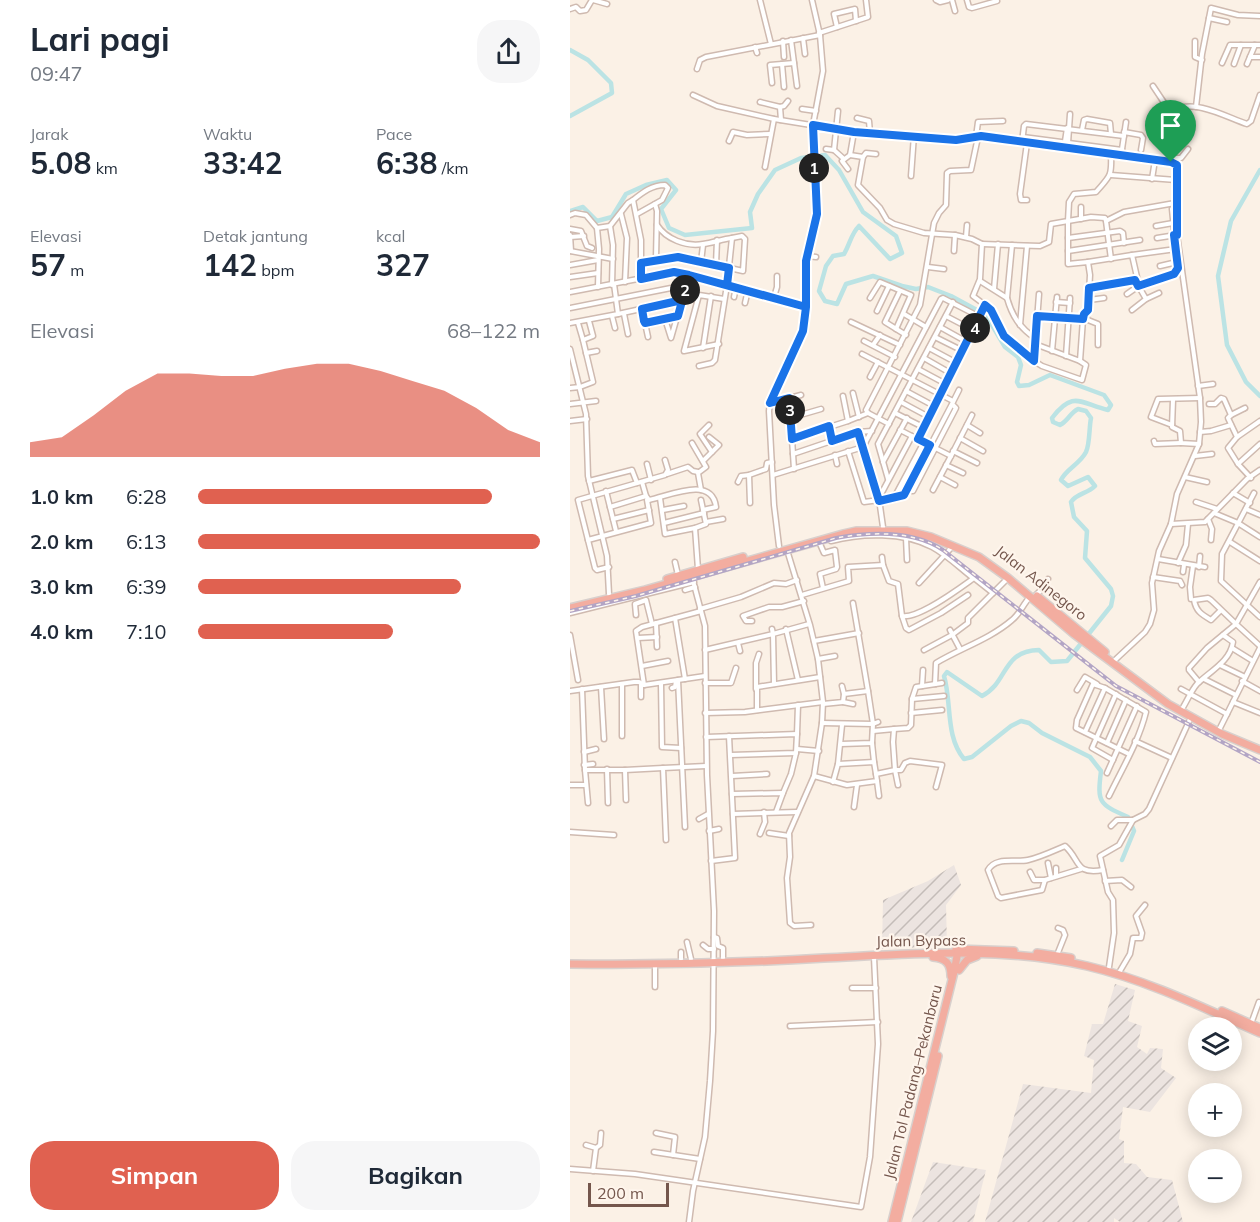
<!DOCTYPE html>
<html lang="id">
<head>
<meta charset="utf-8">
<style>
  :root { --surface:#fff; --page:#f6f6f7; --text:#1f2937; --muted:#747a83; --accent:#e06150 }
  body { margin:0; font-family:Mulish,sans-serif; background:var(--page); color:var(--text); height:100vh; display:flex; flex-direction:column; font-size:22px; white-space:nowrap }
  * { box-sizing:border-box; margin:0 }
  p { font-size:20px; color:var(--muted) }
  .icon { flex:none; width:33px; height:33px; fill:none; stroke:currentColor; stroke-width:2; stroke-linecap:round; stroke-linejoin:round }
  .map { position:relative; flex:1; overflow:hidden }
  .drawer { display:flex; flex-direction:column; background:var(--surface); width:570px }
  .drawer>* { flex:none }
  .buttons { position:absolute; left:618px; top:1017px; display:grid; gap:12px }
  .buttons a { display:grid; place-items:center; width:54px; height:54px; border-radius:50%; background:var(--surface); box-shadow:0 3px 15px #0003; font-size:30px }
  .scale { position:absolute; left:18px; bottom:15px; width:81px; box-sizing:border-box; padding-left:6px; border:3px solid #74564c; border-top:0; font-size:16px; line-height:21px; white-space:nowrap; color:#74564c; -webkit-text-stroke:4px #fef5ec; paint-order:stroke }
  .pin { position:absolute; display:grid; place-items:center; width:51px; height:51px; color:#fff; margin:-62px -26px; border-radius:50% 50% 50% 0; rotate:-45deg; box-shadow:0 0 6px #0007 }
  .pin .icon { rotate:45deg }
  .km { position:absolute; width:30px; height:30px; margin:-15px; border-radius:50%; background:#222; color:#fff; font-size:16px; line-height:30px; text-align:center }
  .round { display:grid; place-items:center; flex:none; width:63px; height:63px; border-radius:24px; background:var(--page) }
  .headline { display:flex; align-items:center; justify-content:space-between; height:102px; padding:0 30px }
  h1 { font-size:33px; font-weight:700; line-height:45px }
  .stats { display:grid; grid-template-columns:repeat(3,1fr); gap:9px; height:102px; padding:6px 30px }
  .stats div { display:grid; align-content:center }
  .stats b { font-size:30px; font-weight:700 }
  .stats small { font-size:16px; font-weight:400 }
  .stats p { font-size:16px }
  .chart { height:168px; padding:12px 30px }
  .chart p { display:flex; justify-content:space-between }
  .chart svg { width:100%; height:108px; margin-top:6px; fill:var(--accent); opacity:.7 }
  .primary-button { display:flex; gap:12px; margin-top:auto; padding:12px 30px }
  .primary-button a { flex:1; height:69px; border-radius:24px; background:var(--accent); color:#fff; font-size:24px; font-weight:700; line-height:69px; text-align:center }
  .primary-button a+a { background:var(--page); color:var(--text) }
  ul { padding:0 30px; list-style:none; font-size:20px }
  li { display:grid; grid-template-columns:96px 72px 1fr; align-items:center; height:45px }
  li i { height:15px; border-radius:8px; background:var(--accent) }
  main { display:flex; flex:1; min-height:0 }
  .map>svg:first-child { display:block }
  .industrial { fill:url(#industrial-furrows) }
  .lines { fill:none; stroke-linecap:round; stroke-linejoin:round }
  .river { stroke:#bbe3e4; stroke-width:4.5 }
  .minor-casing { stroke:#cfbab0; stroke-width:7 }
  .highway-casing { stroke:#d8d0cd; stroke-width:10 }
  .minor { stroke:#fff; stroke-width:4 }
  .highway { stroke:#f3ada0; stroke-width:7 }
  .rail-casing { stroke:#b3a5c5; stroke-width:4 }
  .rail { stroke:#fef5ec; stroke-width:1.5; stroke-dasharray:4.5; stroke-linecap:butt }
  .route-casing { stroke:#fff; stroke-width:12 }
  .route { stroke:#1a73e8; stroke-width:8 }
  .labels { text-anchor:middle; stroke-width:4.5; stroke-linejoin:round; paint-order:stroke }
  .street-label { font-size:15px; fill:#74564c; stroke:#fef5ec }
</style>
</head>
<body>
<main>
<section class="drawer">
<div class="headline"><div><h1>Lari pagi</h1><p>09:47</p></div><a class="round"><svg class="icon" aria-label="share" viewBox="0 0 24 24"><path d="M12 15V3M7 8l5-5 5 5M5 13v7h14v-7"/></svg></a></div>
<div class="stats">
<div><p>Jarak</p><b>5.08<small> km</small></b></div>
<div><p>Waktu</p><b>33:42</b></div>
<div><p>Pace</p><b>6:38<small> /km</small></b></div>
</div>
<div class="stats">
<div><p>Elevasi</p><b>57<small> m</small></b></div>
<div><p>Detak jantung</p><b>142<small> bpm</small></b></div>
<div><p>kcal</p><b>327</b></div>
</div>
<div class="chart"><p><span>Elevasi</span>68–122 m</p>
<svg viewBox="0 0 160 44" preserveAspectRatio="none"><path d="M0 44V38L10 36L20 27L30 17L40 10L50 10L60 11L70 11L80 8L90 6L100 6L110 9L120 13L130 17L140 24L150 33L160 38V44z"/></svg>
</div>
<ul>
<li><b>1.0 km</b>6:28<i style="width:86%"></i></li>
<li><b>2.0 km</b>6:13<i style="width:100%"></i></li>
<li><b>3.0 km</b>6:39<i style="width:77%"></i></li>
<li><b>4.0 km</b>7:10<i style="width:57%"></i></li>
</ul>
<div class="primary-button"><a>Simpan</a><a>Bagikan</a></div>
</section>
<div class="map">
<svg width="690" height="1222" viewBox="0 0 690 1222">
  <defs>
    <pattern id="industrial-furrows" width="10" height="10" patternUnits="userSpaceOnUse" patternTransform="scale(1.5)"><rect width="10" height="10" fill="#ece4e0"/><path d="M-1 1l2-2M0 10L10 0M9 11l2-2" fill="none" stroke="#c4bcb8"/></pattern>
  </defs>
  <rect width="100%" height="100%" fill="#fbf1e6"/>
  <g class="industrial">
    <path d="M384 865 391 885 376 905 377 946 312 949 313 900 358 881Z"/>
    <path d="M545 984 565 990 558 1021 572 1026 567 1047 577 1054 580 1048 593 1049 591 1068 606 1078 580 1112 553 1107 549 1139 554 1141V1163L566 1164 577 1177 602 1180 613 1222H550L544 1218V1222H415L453 1084 521 1093 524 1060 514 1056 522 1024H533Z"/>
    <path d="M363 1162 416 1170 403 1222H341Z"/>
  </g>
  <g class="lines">
    <g class="river">
      <path d="M0 50 18 60 41 83 42 93 0 116"/>
      <path d="M690 170 661 221 648 276 657 345 676 382 690 396"/>
      <path d="M0 211 13 207 27 221 42 217 56 194 76 185 97 180 106 190 91 209 99 228 115 235 182 228 180 212 188 194 205 170 231 158 255 155 269 170 293 212 326 236 332 253 320 259 289 226C281 234 280 244 274 254L263 256 256 266 249 291 255 301 267 304 276 284 303 276 332 286 346 289 358 287 381 296 416 315 435 347 448 357 451 365 447 382 449 386 459 385 480 375 534 395 541 405 538 410C510 403 503 390 482 418L483 422 490 425C498 421 500 413 508 409L516 411 521 418C519 428 520 443 516 452 510 464 496 469 491 480L498 486 518 477 525 486C517 494 507 493 501 502L504 517 517 531 515 558 541 589 543 596 541 606 497 661 481 662 469 650C431 651 439 682 412 696L377 672 374 676C382 703 375 736 394 759L402 757 441 726 451 721 459 723 472 733 520 757 531 771C527 803 529 804 558 817L564 831 552 860"/>
    </g>
    <g class="minor-casing">
      <g id="minor">
        <path d="M23 0 37 4"/>
        <path d="M190 0 201 44"/>
        <path d="M366 0 370 2 378 0"/>
        <path d="M382 0 385 11"/>
        <path d="M397 0 399 7 402 8 427 1"/>
        <path d="M0 9 6 7 10 11 16 10 22 0"/>
        <path d="M639 18 657 22"/>
        <path d="M267 27 264 14 285 9 286 21"/>
        <path d="M249 33 298 17 296 0"/>
        <path d="M233 38 235 54"/>
        <path d="M221 40 227 86"/>
        <path d="M213 41 214 57"/>
        <path d="M625 41V57L632 60"/>
        <path d="M185 47 187 53"/>
        <path d="M680 57H690"/>
        <path d="M652 63 660 45H690"/>
        <path d="M212 64 214 87"/>
        <path d="M664 64 671 45"/>
        <path d="M677 64 685 45"/>
        <path d="M127 69 130 60 136 57 250 35"/>
        <path d="M202 83 200 65 224 63"/>
        <path d="M583 86 597 107 604 110"/>
        <path d="M123 95 147 106 204 119 284 132 386 140 411 137 601 162 604 141V110C626 99 656 117 677 124L681 121 690 95"/>
        <path d="M190 102 210 107 211 120"/>
        <path d="M210 107 214 106 218 101"/>
        <path d="M626 107 632 54 641 8 668 15 690 16"/>
        <path d="M232 109 246 111"/>
        <path d="M287 118 299 121 300 133"/>
        <path d="M512 130 514 120 517 119 540 123 541 134"/>
        <path d="M554 132 571 135 573 138 571 150"/>
        <path d="M406 137 408 122 433 121"/>
        <path d="M453 137 552 150"/>
        <path d="M159 141 163 132 177 135 200 134"/>
        <path d="M452 142 454 126 456 124 554 136"/>
        <path d="M498 143 500 114"/>
        <path d="M494 148 497 128"/>
        <path d="M256 149 264 150 274 159"/>
        <path d="M264 150 268 111"/>
        <path d="M280 155 293 157 288 185 310 208 317 220 324 224 354 233 385 235 402 239 412 244 410 279 403 296 415 305"/>
        <path d="M551 156 556 122"/>
        <path d="M293 157 296 153 306 154"/>
        <path d="M601 158H611L618 149"/>
        <path d="M195 167 204 119"/>
        <path d="M278 169 272 161 280 155 284 132"/>
        <path d="M541 175 606 180"/>
        <path d="M341 176 344 135"/>
        <path d="M582 179 585 160"/>
        <path d="M63 200C73 192 82 185 95 185L98 188 92 200 67 214"/>
        <path d="M457 200H451L450 194 457 143"/>
        <path d="M85 204 87 211 86 259 111 257 173 271 175 239 172 236 162 238"/>
        <path d="M51 214 57 238 55 282"/>
        <path d="M0 215 5 213 16 215 27 228"/>
        <path d="M511 219V207"/>
        <path d="M40 226 43 245 42 285"/>
        <path d="M586 226 603 223"/>
        <path d="M0 229 11 231 17 246 22 248"/>
        <path d="M0 235 1 251"/>
        <path d="M0 237 14 236"/>
        <path d="M396 237 397 225"/>
        <path d="M498 238 550 231 553 233 554 243"/>
        <path d="M587 238 606 235"/>
        <path d="M412 244 470 246 479 242 481 224 498 221 499 202 504 194 526 192C540 176 542 177 541 154"/>
        <path d="M0 251 43 259"/>
        <path d="M384 251 385 235"/>
        <path d="M498 251 570 240"/>
        <path d="M562 255 606 249"/>
        <path d="M237 256 246 257"/>
        <path d="M541 259 536 221 554 212 605 203"/>
        <path d="M131 262 133 245"/>
        <path d="M518 262 562 255 567 277 565 280"/>
        <path d="M71 263 86 259"/>
        <path d="M0 265 28 260"/>
        <path d="M146 265 147 240"/>
        <path d="M590 266 607 262"/>
        <path d="M358 267 374 269"/>
        <path d="M0 277 28 273"/>
        <path d="M410 281 437 298C442 316 450 328 465 338"/>
        <path d="M28 287 29 249 27 228 40 226 58 203 63 200 71 240V279"/>
        <path d="M519 288 565 280 576 299 562 310"/>
        <path d="M424 289 428 244"/>
        <path d="M330 291 315 322 336 335"/>
        <path d="M0 292 104 272 157 285 162 238C152 239 143 243 133 244 116 247 96 239 87 225"/>
        <path d="M557 294 570 285 604 274 608 269 602 209"/>
        <path d="M164 297 166 287"/>
        <path d="M204 297 207 287V276"/>
        <path d="M300 298 310 282 341 295 326 329"/>
        <path d="M437 298 442 245"/>
        <path d="M576 299 589 293"/>
        <path d="M519 300 534 298"/>
        <path d="M486 302 500 303"/>
        <path d="M175 303 178 290"/>
        <path d="M0 308 101 288 115 290"/>
        <path d="M72 309 78 337"/>
        <path d="M307 311 319 286"/>
        <path d="M48 314 112 300"/>
        <path d="M54 314 58 334"/>
        <path d="M334 314 356 327"/>
        <path d="M515 314 518 320 528 324V345"/>
        <path d="M42 316 45 328"/>
        <path d="M376 316 403 330"/>
        <path d="M467 316 513 319"/>
        <path d="M410 317 415 305 421 310 434 336 464 361 469 294"/>
        <path d="M95 319 101 338 119 275"/>
        <path d="M281 322 330 345"/>
        <path d="M0 323 48 314 44 284"/>
        <path d="M8 323 13 340 23 336 19 321"/>
        <path d="M75 323 108 316"/>
        <path d="M450 325 457 246"/>
        <path d="M370 327 397 342"/>
        <path d="M365 337 393 351"/>
        <path d="M294 341 325 357"/>
        <path d="M149 344 114 351 129 295 154 299"/>
        <path d="M465 344 510 361 513 319 514 314 518 310 520 275 518 262 498 264V221L521 217 535 218 536 221"/>
        <path d="M303 345 310 335"/>
        <path d="M133 348 141 296"/>
        <path d="M359 348 387 363"/>
        <path d="M0 349 16 414 18 476 37 556 39 594"/>
        <path d="M482 351 487 297"/>
        <path d="M16 353 27 351"/>
        <path d="M292 354 383 401"/>
        <path d="M496 356 500 298"/>
        <path d="M354 358 382 374"/>
        <path d="M464 361 472 366 512 380 516 365 510 361"/>
        <path d="M129 366 142 363 145 360 157 285 236 307"/>
        <path d="M348 369 376 384"/>
        <path d="M300 377 308 362"/>
        <path d="M628 386 643 384"/>
        <path d="M0 388 10 387 23 382 13 340"/>
        <path d="M336 391 364 406"/>
        <path d="M283 393 289 417"/>
        <path d="M273 396 278 421 298 413 296 410 350 305 364 223 369 213 376 205 377 173 380 171 401 170 408 137"/>
        <path d="M219 398 222 439"/>
        <path d="M603 400 602 427 610 431 611 443 629 444"/>
        <path d="M331 402 359 417"/>
        <path d="M201 403 231 395"/>
        <path d="M0 404 26 401"/>
        <path d="M382 404 386 408 343 491 337 490 382 404 389 390"/>
        <path d="M639 404H645L651 398 654 399 661 415 658 418 667 437 658 448 668 464 681 478"/>
        <path d="M298 413 319 424"/>
        <path d="M325 413 353 427"/>
        <path d="M661 415 675 408"/>
        <path d="M220 418 251 409"/>
        <path d="M0 421 17 419"/>
        <path d="M139 425 130 434 142 452"/>
        <path d="M397 425 410 433"/>
        <path d="M602 425 581 417 588 399 630 398"/>
        <path d="M259 426 262 441"/>
        <path d="M330 430 381 456 363 490"/>
        <path d="M288 432 302 431"/>
        <path d="M630 432 641 431 661 425"/>
        <path d="M667 437 690 421"/>
        <path d="M390 438 413 451"/>
        <path d="M584 441 585 444 611 443"/>
        <path d="M122 443 136 467 128 473 131 490"/>
        <path d="M278 451 294 502 332 497 337 490"/>
        <path d="M383 451 407 463"/>
        <path d="M265 455 267 464"/>
        <path d="M381 456 402 415"/>
        <path d="M625 456 642 454"/>
        <path d="M133 461 149 445 139 437"/>
        <path d="M313 462 337 418"/>
        <path d="M77 464 81 480"/>
        <path d="M668 464 690 444"/>
        <path d="M376 465 393 473"/>
        <path d="M224 469 222 439 278 421"/>
        <path d="M97 474 118 467 123 471 128 472"/>
        <path d="M203 475 293 447 288 432 223 454"/>
        <path d="M370 477 385 485"/>
        <path d="M615 477 637 482"/>
        <path d="M318 479 308 444 383 302"/>
        <path d="M19 481 62 470 67 483"/>
        <path d="M72 482 76 496"/>
        <path d="M168 482 171 476 179 475"/>
        <path d="M36 491 46 531"/>
        <path d="M663 493 680 503"/>
        <path d="M684 493 652 554 651 581 690 617"/>
        <path d="M90 498 95 534 125 528 128 569"/>
        <path d="M309 498 342 436"/>
        <path d="M324 498 354 442"/>
        <path d="M626 502 647 509"/>
        <path d="M180 503 179 475 196 469 197 463 202 462"/>
        <path d="M40 507 76 496 79 500C99 496 142 475 146 507L133 510"/>
        <path d="M676 509 690 515"/>
        <path d="M93 510 114 506"/>
        <path d="M644 513 668 523 690 537"/>
        <path d="M43 519 79 510"/>
        <path d="M638 519 642 529 641 540"/>
        <path d="M136 522 153 519"/>
        <path d="M94 523 134 513"/>
        <path d="M601 524 635 522 677 479 690 470"/>
        <path d="M313 527 309 499 293 447 371 299 373 298 410 317 348 439"/>
        <path d="M125 528 136 524 131 500"/>
        <path d="M336 538 337 560"/>
        <path d="M18 540 81 523 77 500"/>
        <path d="M261 541C292 533 333 532 362 547 377 555 390 568 403 578"/>
        <path d="M660 542 690 561"/>
        <path d="M250 544 254 553 265 550 267 567 266 569 250 574 253 588"/>
        <path d="M209 546 204 505 199 411 200 403 235 326V266L247 214 243 125 253 71 250 35 242 0"/>
        <path d="M217 550 240 625 248 659 253 702 252 723 244 776 219 833 220 857 217 878 220 923 224 926 241 925"/>
        <path d="M312 557 313 565"/>
        <path d="M588 559 635 567"/>
        <path d="M105 562 108 575"/>
        <path d="M608 563 616 545 618 524"/>
        <path d="M39 567 27 570 25 568 8 500 95 475 98 470 95 460"/>
        <path d="M629 567 630 556"/>
        <path d="M613 572 614 565"/>
        <path d="M583 577 610 581 612 585"/>
        <path d="M690 582 666 624 690 646"/>
        <path d="M349 583 382 547"/>
        <path d="M115 590 125 587"/>
        <path d="M232 595 279 581 278 567 313 565 319 581 328 584 332 616C349 619 390 588 404 578L423 593"/>
        <path d="M466 595 476 585 478 579"/>
        <path d="M621 599 620 587 623 566"/>
        <path d="M283 603 298 691"/>
        <path d="M130 609 171 597 204 583 216 584 227 580"/>
        <path d="M131 611 72 627 66 631 74 685 135 676"/>
        <path d="M0 613 124 582"/>
        <path d="M66 615 65 604 76 600 82 624"/>
        <path d="M332 616 336 628 339 630 371 613 398 595"/>
        <path d="M105 618 115 679"/>
        <path d="M182 621H176L173 616 199 607H212L234 601"/>
        <path d="M86 623 87 647"/>
        <path d="M216 629 228 680"/>
        <path d="M380 630 390 649"/>
        <path d="M0 635 8 680"/>
        <path d="M68 638 87 637"/>
        <path d="M244 641 289 633"/>
        <path d="M168 643 170 651"/>
        <path d="M662 648 683 661"/>
        <path d="M135 650 203 634 202 629"/>
        <path d="M354 650 382 635 398 623V618L438 578"/>
        <path d="M248 659 265 656"/>
        <path d="M545 660 575 632 580 624 584 610 582 583 589 551 601 524 607 494 629 444 631 422 630 398 607 235V165L601 162"/>
        <path d="M650 665 675 677"/>
        <path d="M72 666 98 661"/>
        <path d="M634 679 666 695"/>
        <path d="M108 680 115 827"/>
        <path d="M672 681 690 691"/>
        <path d="M629 682 619 670V668L637 648 666 624 641 600 638 598 624 600C626 611 631 614 641 620L651 610"/>
        <path d="M135 683H161L166 668"/>
        <path d="M52 684V736"/>
        <path d="M91 684 92 747 111 748"/>
        <path d="M204 684 203 634 239 624"/>
        <path d="M365 684 366 663C391 648 420 639 442 620 450 614 453 604 460 597"/>
        <path d="M272 686 274 694"/>
        <path d="M352 686 353 670"/>
        <path d="M31 687 34 739"/>
        <path d="M102 688 105 687 106 681"/>
        <path d="M12 689 15 770 18 803"/>
        <path d="M186 689V663L189 654"/>
        <path d="M611 689 657 714"/>
        <path d="M507 690 515 677 527 684"/>
        <path d="M0 691 64 682H69L74 685"/>
        <path d="M71 697V685"/>
        <path d="M342 699 374 696"/>
        <path d="M273 702 283 704"/>
        <path d="M663 702 690 713"/>
        <path d="M253 704 273 702 274 694 298 691 303 724 308 722"/>
        <path d="M612 709C617 701 621 691 627 684 640 671 660 662 663 642L653 635"/>
        <path d="M187 710V687L250 677"/>
        <path d="M135 713 175 712 253 702"/>
        <path d="M341 713 372 710"/>
        <path d="M252 723 303 724 302 743 271 744"/>
        <path d="M650 728 690 648"/>
        <path d="M324 729 338 728 341 725 342 699 346 687 372 683"/>
        <path d="M515 732 535 688"/>
        <path d="M227 734 228 705"/>
        <path d="M136 737 227 734 226 753 161 755"/>
        <path d="M565 741 602 758"/>
        <path d="M302 743 304 762"/>
        <path d="M537 743 556 700"/>
        <path d="M227 749 249 751"/>
        <path d="M14 752 26 749"/>
        <path d="M543 760 522 748 546 694"/>
        <path d="M268 764 272 725"/>
        <path d="M14 765 23 764"/>
        <path d="M37 769 38 803"/>
        <path d="M15 770H55L56 800"/>
        <path d="M55 770 93 768"/>
        <path d="M537 773 567 706"/>
        <path d="M162 776 197 774"/>
        <path d="M244 776 277 785 307 781 306 774 325 770 323 742 324 729 303 731"/>
        <path d="M307 781 309 796"/>
        <path d="M263 782 268 764 304 762 306 774"/>
        <path d="M0 785H16"/>
        <path d="M328 785 325 770H331L335 763 340 761 372 765 366 787"/>
        <path d="M213 793 221 774 226 753"/>
        <path d="M162 794 213 793 206 812"/>
        <path d="M539 796C552 769 569 741 576 712L535 688 523 684 507 720 506 728 559 754"/>
        <path d="M284 807 287 785"/>
        <path d="M163 814 227 812"/>
        <path d="M129 819 138 814"/>
        <path d="M541 826 547 820H563"/>
        <path d="M139 831 149 829"/>
        <path d="M0 832 44 835"/>
        <path d="M199 833 219 836"/>
        <path d="M190 834 195 822 194 812"/>
        <path d="M96 840 93 768 136 766"/>
        <path d="M141 861 165 858 159 736"/>
        <path d="M478 863 481 878"/>
        <path d="M511 869 475 880 472 890 431 898 428 896 418 870C426 856 446 863 458 860 471 857 483 851 495 846 511 860 504 875 533 870"/>
        <path d="M460 872 464 880H475"/>
        <path d="M486 876V868"/>
        <path d="M535 881 552 880 561 887"/>
        <path d="M144 937 147 938 148 946 153 948V958"/>
        <path d="M117 942 121 959"/>
        <path d="M133 945 138 949H144"/>
        <path d="M487 955 495 935 493 930 488 928"/>
        <path d="M111 959V952"/>
        <path d="M85 964V987"/>
        <path d="M539 967 544 933 543 900 538 892 530 856 549 845 563 820 575 814 579 809 621 717"/>
        <path d="M550 971 560 954 563 938H571L572 933 566 916 575 905"/>
        <path d="M282 988H306"/>
        <path d="M681 1024 689 1002"/>
        <path d="M220 1026 308 1022"/>
        <path d="M86 1133 105 1137 103 1155"/>
        <path d="M16 1145 26 1148 23 1171"/>
        <path d="M26 1148 30 1145 31 1133"/>
        <path d="M84 1152 130 1159"/>
        <path d="M0 1169 65 1174 291 1207 300 1157 308 1044 304 957"/>
        <path d="M119 1222 123 1191 135 1137 140 1081 143 1031 144 911 137 775 135 626 122 577"/>
      </g>
    </g>
    <g class="highway-casing">
      <g id="highway">
        <path d="M97 579 173 557"/>
        <path d="M467 596 535 652"/>
        <path d="M0 608 75 590 273 534 286 531H337L361 537 409 557 438 578 504 634 598 704 652 734 690 750"/>
        <path d="M386 949 444 951"/>
        <path d="M467 953 501 958"/>
        <path d="M363 957C376 958 381 964 381 976"/>
        <path d="M0 964C85 965 170 963 254 958 341 954 431 946 517 966 577 980 634 1008 690 1033"/>
        <path d="M389 970 397 960 407 956"/>
        <path d="M652 1011 690 1028"/>
        <path d="M322 1222 384 972 388 951"/>
        <path d="M327 1222 368 1056"/>
      </g>
    </g>
    <use href="#minor" class="minor"/>
    <use href="#highway" class="highway"/>
    <g class="rail-casing">
      <path id="rail" d="M0 611 66 596 266 538C300 532 343 530 373 550L546 686 690 762"/>
    </g>
    <use href="#rail" class="rail"/>
  </g>
  <g class="lines">
    <g class="route-casing">
      <path id="route" d="M601 162 433 139 411 136 386 140 284 132 243 125 247 214 236 261V307L119 275 108 316 75 323 74 321 72 309 112 300 119 275 104 272 71 279V263L108 257 159 268 157 285 236 307 233 331 200 403 219 398 222 439 259 426 262 441 288 432 309 501 334 495 360 445 348 439 415 305 421 310 434 336 464 361 467 316 513 319 514 314 518 310 519 288 565 280 568 286 604 274 608 268 604 235H607V165L601 162"/>
    </g>
    <use href="#route" class="route"/>
  </g>
  <g class="labels">
    <g class="street-label">
      <text transform="translate(471 583) rotate(38)" y="5">Jalan Adinegoro</text>
      <text transform="translate(351 941) rotate(-1)" y="5">Jalan Bypass</text>
      <text transform="translate(343 1082) rotate(-76)" y="5">Jalan Tol Padang–Pekanbaru</text>
    </g>
  </g>
</svg>
<div class="buttons">
<a><svg class="icon" aria-label="layers" viewBox="0 0 24 24"><path d="M12 4l9 5-9 5-9-5zM3 14l9 5 9-5"/></svg></a>
<a>+</a>
<a>−</a>
</div>
<div class="scale">200 m</div>
<div class="pin" style="left:601px;top:162px;background:#1e9e55"><svg class="icon" aria-label="arrive" viewBox="0 0 24 24"><path d="M6 21V4h12l-3 4 3 4H6"/></svg></div>
<b class="km" style="left:244px;top:168px">1</b>
<b class="km" style="left:115px;top:290px">2</b>
<b class="km" style="left:220px;top:410px">3</b>
<b class="km" style="left:405px;top:328px">4</b>
</div>
</main>
</body>
</html>
